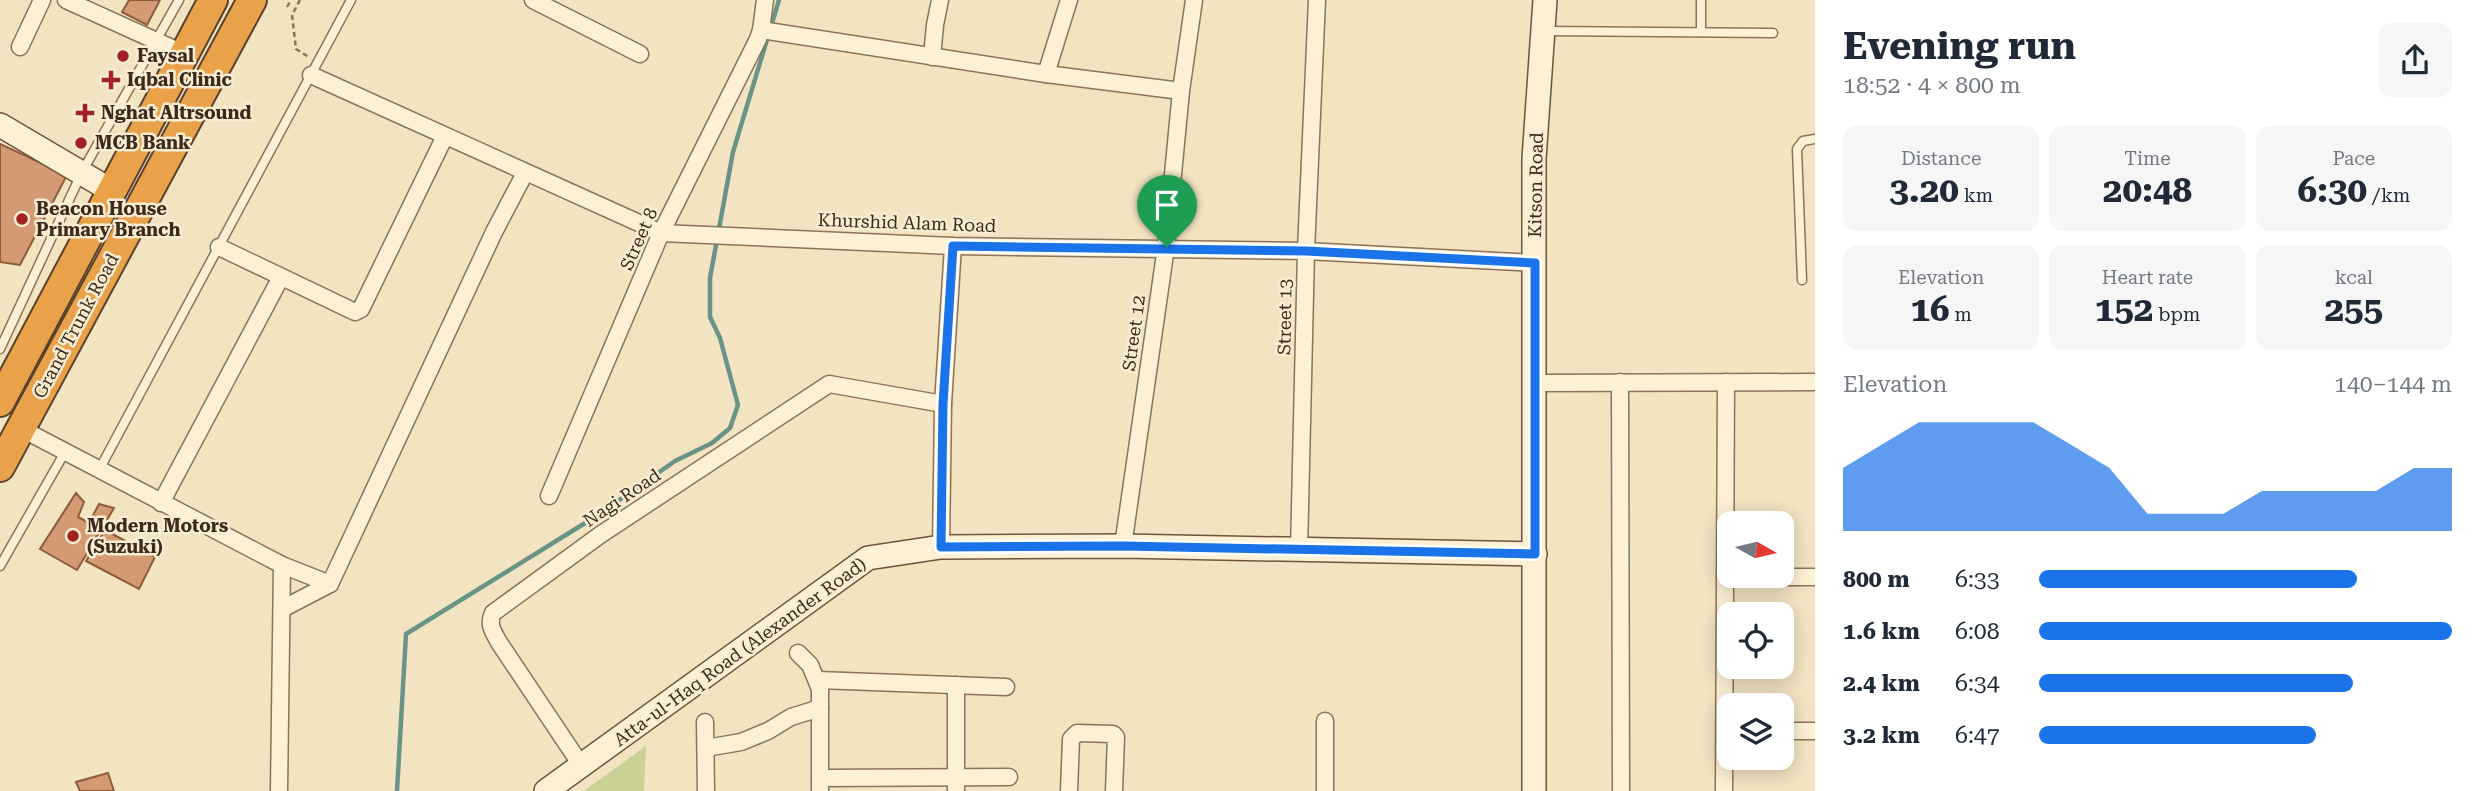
<!DOCTYPE html>
<html lang="en">
<head>
<meta charset="utf-8">
<style>
  :root { --surface:#fff; --page:#f6f6f7; --text:#1f2937; --muted:#747a83; --accent:#1a73e8 }
  body { margin:0; font-family:"Roboto Serif",serif; background:var(--page); color:var(--text); height:100vh; display:flex; flex-direction:column; font-size:26px; white-space:nowrap }
  * { box-sizing:border-box; margin:0 }
  p { font-size:23px; color:var(--muted) }
  .icon { flex:none; width:38px; height:38px; fill:none; stroke:currentColor; stroke-width:2; stroke-linecap:round; stroke-linejoin:round }
  .map { position:relative; flex:1; overflow:hidden }
  .sheet { display:flex; flex-direction:column; background:var(--surface); width:665px }
  .sheet>* { flex:none }
  .needle { width:46px; rotate:98deg }
  .controls { position:absolute; left:1717px; top:511px; display:grid; gap:14px }
  .controls a { display:grid; place-items:center; width:77px; height:77px; border-radius:14px; background:var(--surface); box-shadow:0 4px 18px #0003; font-size:35px }
  .pin { position:absolute; display:grid; place-items:center; width:60px; height:60px; color:#fff; margin:-72px -30px; border-radius:50% 50% 50% 0; rotate:-45deg; box-shadow:0 0 7px #0007 }
  .pin .icon { rotate:45deg }
  .round { display:grid; place-items:center; flex:none; width:74px; height:74px; border-radius:14px; background:var(--page) }
  .summary { display:flex; align-items:center; justify-content:space-between; height:119px; padding:0 28px }
  h1 { font-size:38px; font-weight:700; line-height:52px }
  .metrics { display:grid; grid-template-columns:repeat(3,1fr); gap:10px; height:119px; padding:7px 28px }
  .metrics div { display:grid; align-content:center; border-radius:14px; background:var(--page); text-align:center }
  .metrics b { font-size:35px; font-weight:700 }
  .metrics small { font-size:19px; font-weight:400 }
  .metrics p { font-size:19px }
  .chart { height:196px; padding:14px 28px }
  .chart p { display:flex; justify-content:space-between }
  .chart svg { width:100%; height:126px; margin-top:7px; fill:var(--accent); opacity:.7 }
  ul { padding:0 28px; list-style:none; font-size:23px }
  li { display:grid; grid-template-columns:112px 84px 1fr; align-items:center; height:52px }
  li i { height:18px; border-radius:9px; background:var(--accent) }
  main { display:flex; flex:1; min-height:0 }
  .map>svg:first-child { display:block }
  .green { fill:#cbd194 }
  .lines { fill:none; stroke-linecap:round; stroke-linejoin:round }
  .stream { stroke:#6a9388; stroke-width:4.5 }
  .building { fill:#d39a73; stroke:#8f5b3a; stroke-width:2 }
  .lane-casing { stroke:#8d7357; stroke-width:11 }
  .street-casing { stroke:#8d7357; stroke-width:19 }
  .secondary-casing { stroke:#6f543a; stroke-width:26 }
  .highway-casing { stroke:#5b412b; stroke-width:32 }
  .path { stroke:#8d7357; stroke-width:2.5; stroke-dasharray:5 3.5; stroke-linecap:butt }
  .lane { stroke:#fcf0d5; stroke-width:8 }
  .street { stroke:#fcf0d5; stroke-width:16 }
  .secondary { stroke:#fcf0d5; stroke-width:23 }
  .highway { stroke:#e9a14a; stroke-width:28 }
  .route-casing { stroke:#fff; stroke-width:14 }
  .route { stroke:#1a73e8; stroke-width:9 }
  .poi-dot { fill:#a22123; stroke:#f9edd1; stroke-width:2.5 }
  .labels { text-anchor:middle; stroke-width:5; stroke-linejoin:round; paint-order:stroke }
  .poi-label { font-size:18px; font-weight:bold; fill:#3c2b1c; stroke:#f9edd1; text-anchor:start }
  .street-label { font-size:18px; fill:#3c2b1c; stroke:#f9edd1 }
</style>
</head>
<body>
<main>
<div class="map">
<svg width="1815" height="791" viewBox="0 0 1815 791">
  <rect width="100%" height="100%" fill="#f2e3c1"/>
  <path class="green" d="M646 746 644 791H584Z"/>
  <g class="lines">
    <path class="stream" d="M397 791 406 634 598 515 675 461 712 443 730 428 738 405 720 338 710 317V278L733 152 779 0"/>
  </g>
  <g class="building">
    <path d="M129 0H160L147 25 122 12Z"/>
    <path d="M0 144 67 175 20 265 0 262Z"/>
    <path d="M76 493 84 502 78 517 89 523 99 504 114 508 77 570 40 549Z"/>
    <path d="M105 530 155 557 139 589 86 561Z"/>
    <path d="M108 773 114 791H80L76 782Z"/>
  </g>
  <g class="lines">
    <g class="lane-casing">
      <g id="lane">
        <path d="M1701 0V32"/>
        <path d="M1546 31 1773 33"/>
        <path d="M1802 280 1797 149 1803 141 1815 139"/>
        <path d="M0 349 82 172 179 0"/>
        <path d="M99 470 351 0"/>
        <path d="M0 566 65 452"/>
      </g>
    </g>
    <g class="street-casing">
      <g id="street">
        <path d="M66 0 185 54"/>
        <path d="M533 0 640 54"/>
        <path d="M761 30 1046 74 1181 91"/>
        <path d="M20 47 42 0"/>
        <path d="M932 57 935 25 940 0"/>
        <path d="M1046 74 1069 0"/>
        <path d="M311 75 661 233 953 246 1306 251 1535 263"/>
        <path d="M219 247 355 312 361 309 445 136"/>
        <path d="M1620 382 1621 791"/>
        <path d="M1535 383 1815 382"/>
        <path d="M20 428 282 565 330 584"/>
        <path d="M549 496 661 233 758 39 761 30 765 0"/>
        <path d="M161 503 281 277"/>
        <path d="M1123 546 1166 247 1181 91 1194 0"/>
        <path d="M941 547 943 404 953 246"/>
        <path d="M1299 551 1306 251 1317 0"/>
        <path d="M1725 577H1815"/>
        <path d="M282 609 330 584 494 232 525 173"/>
        <path d="M798 653 810 665 820 689V791"/>
        <path d="M818 680 1006 687"/>
        <path d="M1325 721V791"/>
        <path d="M705 722 706 791"/>
        <path d="M1782 731H1815"/>
        <path d="M706 748 741 742 768 731 791 717 820 708"/>
        <path d="M581 765 500 644C494 633 487 625 493 613L600 535 829 384 943 404"/>
        <path d="M820 778 1009 777"/>
        <path d="M279 791 282 565"/>
        <path d="M956 791V685"/>
        <path d="M1069 791 1071 739 1077 733 1113 734 1116 737 1114 791"/>
        <path d="M1724 791 1726 382"/>
      </g>
    </g>
    <g class="secondary-casing">
      <g id="secondary">
        <path d="M0 125 112 191"/>
        <path d="M546 791 868 558 941 547 1123 546 1535 554"/>
        <path d="M1534 791V159L1545 0"/>
      </g>
    </g>
    <g class="highway-casing">
      <g id="highway">
        <path d="M0 402 213 0"/>
        <path d="M0 467 252 0"/>
      </g>
    </g>
    <g class="path">
      <path d="M300 0 292 15 296 49 309 57"/>
      <path d="M287 7 291 0"/>
    </g>
    <use href="#lane" class="lane"/>
    <use href="#street" class="street"/>
    <use href="#secondary" class="secondary"/>
    <use href="#highway" class="highway"/>
  </g>
  <g class="lines">
    <g class="route-casing">
      <path id="route" d="M953 246 1306 251 1535 263V554L1123 546 941 547 943 404Z"/>
    </g>
    <use href="#route" class="route"/>
  </g>
  <g class="poi-dot">
    <circle cx="123" cy="56" r="7"/>
    <path d="M107.5 69.5h7v7h7v7h-7v7h-7v-7h-7v-7h7z"/>
    <path d="M81.5 102.5h7v7h7v7h-7v7h-7v-7h-7v-7h7z"/>
    <circle cx="81" cy="143" r="7"/>
    <circle cx="22" cy="219" r="7"/>
    <circle cx="73" cy="536" r="7"/>
  </g>
  <g class="labels">
    <g class="poi-label">
      <text x="137" y="62">Faysal</text>
      <text x="127" y="86">Iqbal Clinic</text>
      <text x="101" y="119">Nghat Altrsound</text>
      <text x="95" y="149">MCB Bank</text>
      <text x="36" y="215">Beacon House<tspan x="36" dy="21">Primary Branch</tspan></text>
      <text x="87" y="532">Modern Motors<tspan x="87" dy="21">(Suzuki)</tspan></text>
    </g>
    <g class="street-label">
      <text transform="translate(1536 185) rotate(-89)" y="6">Kitson Road</text>
      <text transform="translate(907 223) rotate(2)" y="6">Khurshid Alam Road</text>
      <text transform="translate(639 239) rotate(-66)" y="6">Street 8</text>
      <text transform="translate(1285 317) rotate(-89)" y="6">Street 13</text>
      <text transform="translate(76 326) rotate(-62)" y="6">Grand Trunk Road</text>
      <text transform="translate(1134 333) rotate(-82)" y="6">Street 12</text>
      <text transform="translate(622 498) rotate(-34)" y="6">Nagi Road</text>
      <text transform="translate(740 652) rotate(-36)" y="6">Atta-ul-Haq Road (Alexander Road)</text>
    </g>
  </g>
</svg>
<div class="controls">
<a><svg class="needle" viewBox="-14 -14 28 28"><path d="M0-13l5 13h-10z" fill="#e53935"/><path d="M0 13l5-13h-10z" fill="#747a83"/></svg></a>
<a><svg class="icon" aria-label="locate" viewBox="0 0 24 24"><circle cx="12" cy="12" r="6"/><path d="M12 2v4M12 18v4M2 12h4M18 12h4"/></svg></a>
<a><svg class="icon" aria-label="layers" viewBox="0 0 24 24"><path d="M12 4l9 5-9 5-9-5zM3 14l9 5 9-5"/></svg></a>
</div>
<div class="pin" style="left:1167px;top:247px;background:#1e9e55"><svg class="icon" aria-label="arrive" viewBox="0 0 24 24"><path d="M6 21V4h12l-3 4 3 4H6"/></svg></div>
</div>
<section class="sheet">
<div class="summary"><div><h1>Evening run</h1><p>18:52 · 4 × 800 m</p></div><a class="round"><svg class="icon" aria-label="share" viewBox="0 0 24 24"><path d="M12 15V3M7 8l5-5 5 5M5 13v7h14v-7"/></svg></a></div>
<div class="metrics">
<div><p>Distance</p><b>3.20<small> km</small></b></div>
<div><p>Time</p><b>20:48</b></div>
<div><p>Pace</p><b>6:30<small> /km</small></b></div>
</div>
<div class="metrics">
<div><p>Elevation</p><b>16<small> m</small></b></div>
<div><p>Heart rate</p><b>152<small> bpm</small></b></div>
<div><p>kcal</p><b>255</b></div>
</div>
<div class="chart"><p><span>Elevation</span>140–144 m</p>
<svg viewBox="0 0 160 44" preserveAspectRatio="none"><path d="M0 44V22L10 14L20 6L30 6L40 6L50 6L60 14L70 22L80 38L90 38L100 38L110 30L120 30L130 30L140 30L150 22L160 22V44z"/></svg>
</div>
<ul>
<li><b>800 m</b>6:33<i style="width:77%"></i></li>
<li><b>1.6 km</b>6:08<i style="width:100%"></i></li>
<li><b>2.4 km</b>6:34<i style="width:76%"></i></li>
<li><b>3.2 km</b>6:47<i style="width:67%"></i></li>
</ul>
</section>
</main>
</body>
</html>
